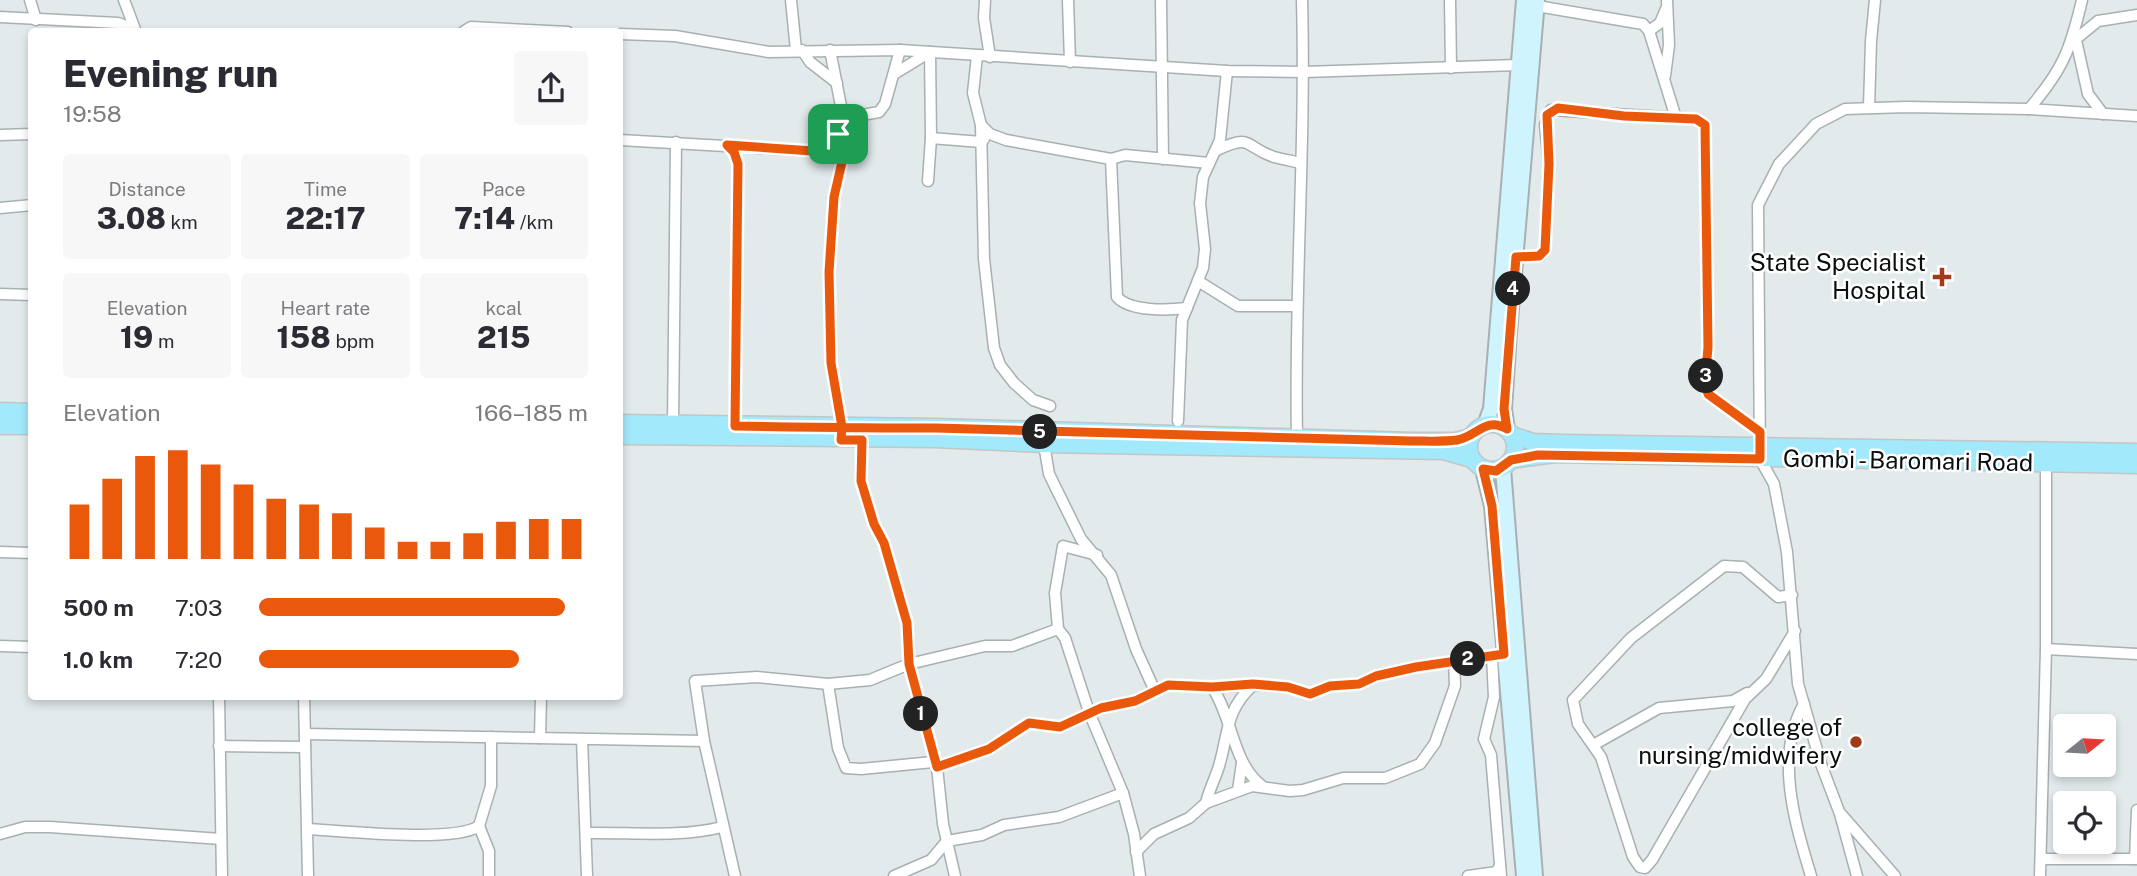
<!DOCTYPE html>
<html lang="en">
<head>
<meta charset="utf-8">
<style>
  :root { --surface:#fff; --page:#f7f7f7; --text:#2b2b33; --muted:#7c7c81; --accent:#ea580c }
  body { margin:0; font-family:"Public Sans",sans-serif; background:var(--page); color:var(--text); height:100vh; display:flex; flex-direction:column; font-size:26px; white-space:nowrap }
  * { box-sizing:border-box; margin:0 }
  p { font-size:23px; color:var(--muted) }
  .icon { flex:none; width:38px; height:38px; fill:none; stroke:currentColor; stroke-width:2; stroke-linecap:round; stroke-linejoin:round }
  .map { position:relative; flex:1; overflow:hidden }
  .panel { position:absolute; left:28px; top:28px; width:595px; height:672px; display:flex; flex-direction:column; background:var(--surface); border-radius:7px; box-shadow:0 4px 10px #0003 }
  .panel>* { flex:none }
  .needle { width:46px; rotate:72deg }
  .controls { position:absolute; left:2053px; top:714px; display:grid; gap:14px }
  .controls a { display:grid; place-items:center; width:63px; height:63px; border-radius:7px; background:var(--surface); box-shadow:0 4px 10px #0003; font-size:35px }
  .pin { position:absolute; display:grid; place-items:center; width:60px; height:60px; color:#fff; margin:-30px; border-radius:14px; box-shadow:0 4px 10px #0006 }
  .km { position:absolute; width:35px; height:35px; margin:-18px; border-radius:50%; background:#222; color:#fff; font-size:19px; line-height:35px; text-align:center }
  .round { display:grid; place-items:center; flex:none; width:74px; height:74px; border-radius:7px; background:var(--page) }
  .overview { display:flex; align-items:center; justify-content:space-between; height:119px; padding:0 35px }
  h1 { font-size:38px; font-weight:800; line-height:52px }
  .figures { display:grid; grid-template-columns:repeat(3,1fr); gap:10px; height:119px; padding:7px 35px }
  .figures div { display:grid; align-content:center; border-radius:7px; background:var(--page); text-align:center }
  .figures b { font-size:30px; font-weight:800 }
  .figures small { font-size:19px; font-weight:400 }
  .figures p { font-size:19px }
  .chart { height:196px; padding:14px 35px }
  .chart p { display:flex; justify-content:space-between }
  .chart svg { width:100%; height:126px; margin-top:7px; stroke:var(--accent); stroke-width:6 }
  ul { padding:0 35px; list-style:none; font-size:23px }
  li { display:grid; grid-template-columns:112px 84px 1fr; align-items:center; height:52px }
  li i { height:18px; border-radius:9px; background:var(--accent) }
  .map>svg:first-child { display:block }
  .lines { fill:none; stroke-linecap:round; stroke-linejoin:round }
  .minor-casing { stroke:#a8b0b2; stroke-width:13 }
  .secondary-casing { stroke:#a8b0b2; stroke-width:18 }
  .primary-casing { stroke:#c4c5c5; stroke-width:19 }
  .minor { stroke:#fff; stroke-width:10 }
  .secondary { stroke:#d0f4fd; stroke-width:14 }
  .primary { stroke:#a1e9fb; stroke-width:16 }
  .route-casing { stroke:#fff; stroke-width:14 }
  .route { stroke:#ea580c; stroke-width:9 }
  .poi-dot { fill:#a13a18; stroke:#fff; stroke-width:2.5 }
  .labels { text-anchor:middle; stroke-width:5; stroke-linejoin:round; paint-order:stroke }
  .poi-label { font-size:24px; fill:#0b0e0e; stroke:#fff; text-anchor:end }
  .street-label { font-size:24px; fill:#0b0e0e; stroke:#fff }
</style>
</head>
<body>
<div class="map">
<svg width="2137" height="876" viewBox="0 0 2137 876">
  <rect width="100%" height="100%" fill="#e2eaec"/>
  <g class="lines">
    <g class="minor-casing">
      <g id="minor">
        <path d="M30 0 36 20"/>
        <path d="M124 0 136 32"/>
        <path d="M791 0 796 50"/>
        <path d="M985 0 984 18 990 57"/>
        <path d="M1068 0 1070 62"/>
        <path d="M1161 0 1163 159"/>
        <path d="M1450 0 1451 68"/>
        <path d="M1537 6 1643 24 1649 31 1676 118"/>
        <path d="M0 17 118 23 134 29"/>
        <path d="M1649 31 1660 23 1666 9"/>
        <path d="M463 32 471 27 568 32"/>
        <path d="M620 34 675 36 769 52 900 50 1227 71 1304 72 1518 65"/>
        <path d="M2075 36 2088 94 2103 114"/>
        <path d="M2076 39 2098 21 2137 15"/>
        <path d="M802 50 810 62 837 83"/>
        <path d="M830 50 841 106 838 129 842 162 834 197 829 272 831 363 842 430"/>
        <path d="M977 56 973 93 981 125 984 259 994 348 1000 365 1014 383 1033 400 1050 406"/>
        <path d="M894 74 930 52"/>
        <path d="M1665 76 1669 45 1667 0"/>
        <path d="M1869 108 1871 41 1875 0"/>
        <path d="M2029 109C2063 69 2070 51 2082 0"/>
        <path d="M840 119 879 112 885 104 900 50"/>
        <path d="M981 125 990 134 1006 140 1111 159"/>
        <path d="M0 135 32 134"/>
        <path d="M931 138 981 142 984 139"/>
        <path d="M620 140 812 151 838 134"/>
        <path d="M727 145 734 152 738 164 735 426"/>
        <path d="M1217 150C1253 133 1244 147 1274 157 1282 159 1292 161 1301 163"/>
        <path d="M928 181 931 138 930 52"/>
        <path d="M0 208 32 205"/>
        <path d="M1516 257 1540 256 1545 250 1549 164 1545 125 1551 110 1696 119 1705 125 1708 347 1705 382 1708 394 1760 432"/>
        <path d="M1198 281 1238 306H1297"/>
        <path d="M0 294 32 295"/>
        <path d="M1187 308C1169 310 1130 312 1117 297L1111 159 1125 155 1209 163"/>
        <path d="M1178 421 1182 320 1203 268 1205 249 1200 203 1203 177 1220 140 1227 71"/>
        <path d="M673 425 676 142"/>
        <path d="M1297 438C1294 292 1306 146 1302 0"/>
        <path d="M862 440 861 481 874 524 884 543 907 623 909 664 937 767 943 824 955 876"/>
        <path d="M1044 444 1049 474 1081 539 1111 575 1136 649 1154 689"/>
        <path d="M0 552 32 553"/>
        <path d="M1792 595 1778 597 1743 567 1724 566 1631 638 1573 700 1578 724 1601 757 1633 857 1640 867 1645 868 1652 860 1745 699 1766 679 1795 631"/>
        <path d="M1058 629 1065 638 1089 712 1123 793 1134 834 1140 876"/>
        <path d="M0 646 32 647"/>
        <path d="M2046 649 2137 654"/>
        <path d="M1492 656 1494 697 1484 739 1491 755 1501 876"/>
        <path d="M828 684 838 748 846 768 861 769 933 762"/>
        <path d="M1212 687C1233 718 1232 763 1262 786"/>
        <path d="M219 696 222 876"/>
        <path d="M304 696 308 876"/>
        <path d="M1804 704C1774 756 1795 823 1811 876"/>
        <path d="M305 734 704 741"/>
        <path d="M540 738 541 696"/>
        <path d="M582 739 587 876"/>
        <path d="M1595 744 1659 708 1733 701 1747 693"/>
        <path d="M219 746 305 747"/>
        <path d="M937 767 989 749 1029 723 1060 727 1101 708 1135 701 1168 685 1212 687 1253 685 1288 687 1310 694 1330 686 1359 684 1376 676 1416 667 1504 654"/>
        <path d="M1238 790 1242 763"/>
        <path d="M1206 803C1209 790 1215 779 1219 766 1229 732 1225 711 1253 685"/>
        <path d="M1841 814 1895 876"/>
        <path d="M479 826 489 851V876"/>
        <path d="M308 829C343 831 454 843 479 826L491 786V737"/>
        <path d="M586 833C631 832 679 838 722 827"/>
        <path d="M0 834 25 827H50L221 839"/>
        <path d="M1136 852 1154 834 1189 818 1206 803 1252 786 1290 791 1303 790 1343 778H1385L1420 764 1435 743 1455 686 1454 661"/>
        <path d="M2041 859H2137"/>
        <path d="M2135 859 2137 810"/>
        <path d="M735 876 704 741 695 681 757 677 828 684 870 680 909 664 985 646H1012L1058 629 1055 593 1063 546 1097 555"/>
        <path d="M894 876 931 860 947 841 982 835 1004 825 1059 817 1123 793"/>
        <path d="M1468 876 1497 872 1500 865"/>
        <path d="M1857 876 1840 814 1821 764 1798 684 1787 552 1774 484 1760 459 1758 205 1779 164 1816 124 1845 109 1906 107 2029 109 2137 116"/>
        <path d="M2040 876 2046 649V463"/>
      </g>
    </g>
    <g class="secondary-casing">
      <g id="secondary">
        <path d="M1485 425 1491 409 1524 0"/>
        <path d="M1507 429 1504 409 1509 333 1537 0"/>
        <path d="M1503 468 1535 876"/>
        <path d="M1483 469 1492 506 1524 876"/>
      </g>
    </g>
    <g class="primary-casing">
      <g id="primary">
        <path d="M0 411 32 412"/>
        <path d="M620 423 936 427 1411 441H1455L1471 437"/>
        <circle cx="1492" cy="447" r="23"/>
        <path d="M0 426H32"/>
        <path d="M1512 435 1533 442 1562 443 2137 452"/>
        <path d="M620 436 935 439 1044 444 1443 451 1472 459"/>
        <path d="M1511 460 1555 454 2137 465"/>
      </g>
    </g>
    <use href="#minor" class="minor"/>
    <use href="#secondary" class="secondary"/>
    <use href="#primary" class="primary"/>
  </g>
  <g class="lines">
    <g class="route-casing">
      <path id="route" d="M838 134 842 162 834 197 829 272 831 363 842 427 841 440H862L861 481 874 524 884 543 907 623 909 664 937 767 989 749 1029 723 1060 727 1101 708 1135 701 1168 685 1212 687 1253 684 1288 687 1310 694 1330 686 1359 684 1376 676 1416 667 1504 654 1492 506 1483 469 1496 471 1511 460 1538 455 1760 459V432L1708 394 1705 382 1708 347 1705 125 1696 119 1624 116 1558 108 1547 115 1549 164 1545 250 1539 256 1516 257 1504 409 1507 429C1485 416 1477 437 1457 440 1442 442 1426 441 1411 441L936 428C869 428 802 427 735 426L738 164 734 152 727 145 813 151 838 134"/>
    </g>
    <use href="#route" class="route"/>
  </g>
  <g class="poi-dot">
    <path d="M1938.5 266.5h7v7h7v7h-7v7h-7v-7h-7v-7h7z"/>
    <circle cx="1856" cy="742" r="7"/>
  </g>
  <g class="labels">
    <g class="poi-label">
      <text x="1926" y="271">State Specialist<tspan x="1926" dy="28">Hospital</tspan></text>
      <text x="1842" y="736">college of<tspan x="1842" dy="28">nursing/midwifery</tspan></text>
    </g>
    <g class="street-label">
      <text transform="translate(1908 461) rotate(1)" y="8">Gombi - Baromari Road</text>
    </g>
  </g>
</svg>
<div class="controls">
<a><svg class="needle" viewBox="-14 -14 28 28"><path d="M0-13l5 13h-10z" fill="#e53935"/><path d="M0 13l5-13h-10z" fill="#7c7c81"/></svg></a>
<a><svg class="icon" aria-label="locate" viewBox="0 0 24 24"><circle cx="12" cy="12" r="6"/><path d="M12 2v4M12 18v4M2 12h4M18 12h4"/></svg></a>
</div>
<div class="pin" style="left:838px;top:134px;background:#1e9e55"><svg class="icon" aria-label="arrive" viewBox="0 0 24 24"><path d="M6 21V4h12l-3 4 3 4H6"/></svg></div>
<b class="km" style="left:921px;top:714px">1</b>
<b class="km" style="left:1468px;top:659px">2</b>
<b class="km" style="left:1706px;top:376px">3</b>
<b class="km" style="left:1513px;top:289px">4</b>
<b class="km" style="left:1040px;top:432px">5</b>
<section class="panel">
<div class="overview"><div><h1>Evening run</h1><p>19:58</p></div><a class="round"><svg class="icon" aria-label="share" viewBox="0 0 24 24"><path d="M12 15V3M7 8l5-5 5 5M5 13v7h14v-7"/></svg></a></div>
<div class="figures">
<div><p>Distance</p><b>3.08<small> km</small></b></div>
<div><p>Time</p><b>22:17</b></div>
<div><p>Pace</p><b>7:14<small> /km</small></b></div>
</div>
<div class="figures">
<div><p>Elevation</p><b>19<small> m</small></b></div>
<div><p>Heart rate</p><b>158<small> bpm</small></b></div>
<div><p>kcal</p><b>215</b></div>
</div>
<div class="chart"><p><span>Elevation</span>166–185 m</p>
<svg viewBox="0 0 160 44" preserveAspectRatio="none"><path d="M5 44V25M15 44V16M25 44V8M35 44V6M45 44V11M55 44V18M65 44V23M75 44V25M85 44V28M95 44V33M105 44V38M115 44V38M125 44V35M135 44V31M145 44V30M155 44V30"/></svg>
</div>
<ul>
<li><b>500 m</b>7:03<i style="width:93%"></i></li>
<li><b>1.0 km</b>7:20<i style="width:79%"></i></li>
</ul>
</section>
</div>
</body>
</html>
